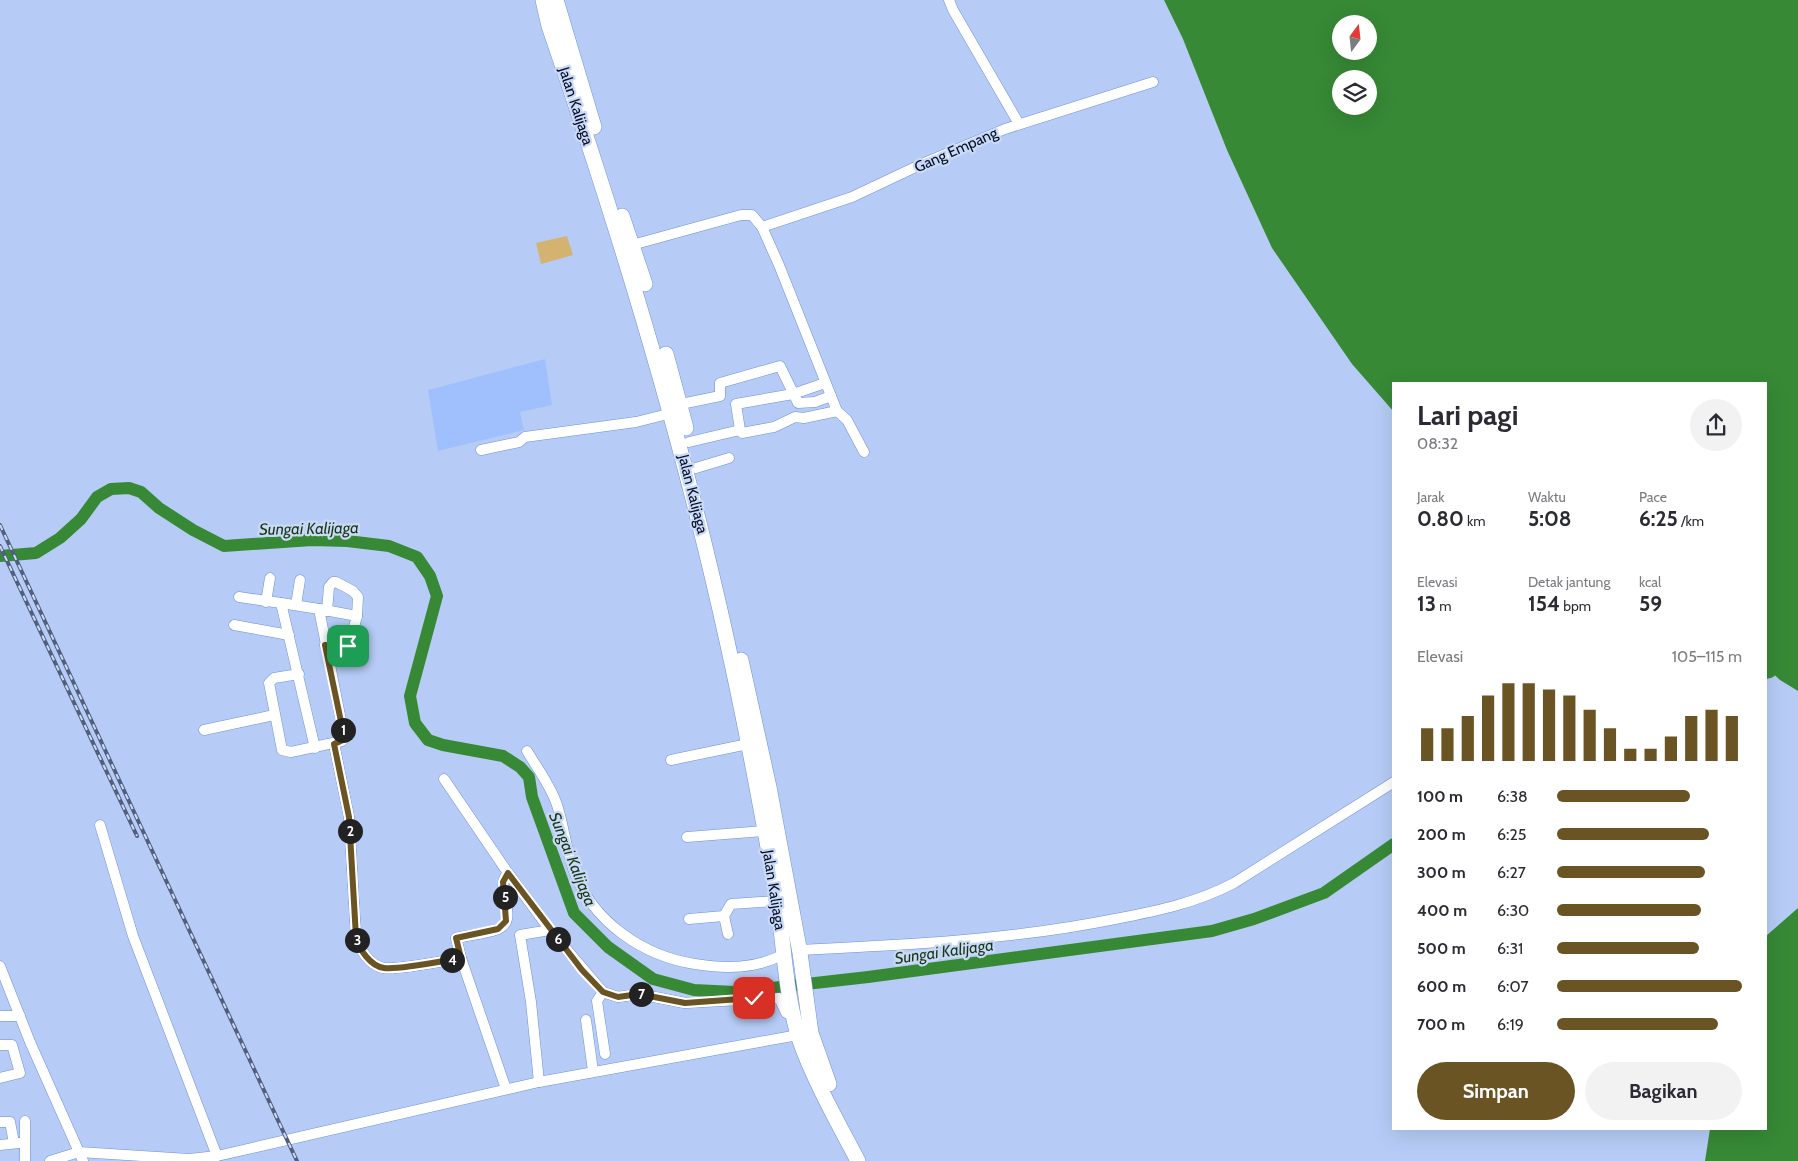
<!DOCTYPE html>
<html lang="id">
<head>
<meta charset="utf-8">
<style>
  :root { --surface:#fff; --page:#f2f2f3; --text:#2b2b33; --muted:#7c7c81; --accent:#6b5424 }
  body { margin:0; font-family:Cabin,sans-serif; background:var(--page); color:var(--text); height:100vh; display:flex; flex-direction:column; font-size:19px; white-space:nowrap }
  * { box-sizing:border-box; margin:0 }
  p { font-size:16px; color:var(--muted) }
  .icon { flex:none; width:28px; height:28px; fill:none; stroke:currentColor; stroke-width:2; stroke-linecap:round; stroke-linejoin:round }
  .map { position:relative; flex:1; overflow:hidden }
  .side { position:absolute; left:1392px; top:382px; width:375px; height:748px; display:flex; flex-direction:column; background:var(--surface); border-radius:0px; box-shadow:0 5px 20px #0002 }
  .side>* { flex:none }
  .needle { width:32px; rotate:15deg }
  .tools { position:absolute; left:1332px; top:15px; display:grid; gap:10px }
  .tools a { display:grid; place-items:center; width:45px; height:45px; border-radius:50%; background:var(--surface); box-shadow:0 5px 20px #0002; font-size:25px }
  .pin { position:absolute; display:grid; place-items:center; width:42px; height:42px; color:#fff; margin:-21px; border-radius:10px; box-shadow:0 2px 8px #0006 }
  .km { position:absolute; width:25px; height:25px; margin:-12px; border-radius:50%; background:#222; color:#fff; font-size:14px; line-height:25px; text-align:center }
  .round { display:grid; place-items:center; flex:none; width:52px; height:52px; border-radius:26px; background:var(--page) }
  .summary { display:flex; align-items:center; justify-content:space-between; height:85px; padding:0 25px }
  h1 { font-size:28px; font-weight:800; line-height:38px }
  .stats { display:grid; grid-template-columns:repeat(3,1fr); gap:8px; height:85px; padding:5px 25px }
  .stats div { display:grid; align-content:center }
  .stats b { font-size:21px; font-weight:800 }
  .stats small { font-size:14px; font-weight:400 }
  .stats p { font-size:14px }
  .chart { height:140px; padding:10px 25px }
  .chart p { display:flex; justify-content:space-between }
  .chart svg { width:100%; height:90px; margin-top:5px; stroke:var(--accent); stroke-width:6 }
  .primary-button { display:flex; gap:10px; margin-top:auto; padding:10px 25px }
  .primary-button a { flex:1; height:58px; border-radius:30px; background:var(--accent); color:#fff; font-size:20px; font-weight:800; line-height:58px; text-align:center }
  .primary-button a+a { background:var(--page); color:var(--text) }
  ul { padding:0 25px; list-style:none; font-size:16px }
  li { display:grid; grid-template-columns:80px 60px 1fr; align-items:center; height:38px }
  li i { height:12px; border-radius:6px; background:var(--accent) }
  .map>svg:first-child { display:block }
  .built { fill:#a0c0fd }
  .green { fill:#d4b371 }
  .water { fill:#378936; fill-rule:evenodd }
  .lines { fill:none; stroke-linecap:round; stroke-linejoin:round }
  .river { stroke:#378936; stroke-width:12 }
  .minor-casing { stroke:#6f91d4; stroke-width:11 }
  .highway-casing { stroke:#6f91d4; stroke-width:16 }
  .minor { stroke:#fff; stroke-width:10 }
  .highway { stroke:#fff; stroke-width:15 }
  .rail-casing { stroke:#505f7f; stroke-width:4 }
  .rail { stroke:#cad9f5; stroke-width:2; stroke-dasharray:5.5; stroke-linecap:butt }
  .route-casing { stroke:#fff; stroke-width:10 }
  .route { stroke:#6b5424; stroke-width:6 }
  .labels { text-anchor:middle; stroke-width:4.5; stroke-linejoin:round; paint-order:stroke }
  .street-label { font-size:15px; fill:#040d26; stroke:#cad9f5 }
  .water-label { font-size:16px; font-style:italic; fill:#163716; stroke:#cad9f5 }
</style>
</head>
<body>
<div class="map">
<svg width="1798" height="1161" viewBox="0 0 1798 1161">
  <rect width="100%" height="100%" fill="#b6ccf6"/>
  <path class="built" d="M545 359 552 405 520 412 524 430 438 451 428 390Z"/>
  <path class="green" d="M567 236 573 255 541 264 536 243Z"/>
  <g class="water">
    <path d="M1164 0H1798V691L1780 680 1766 667V384H1394V412L1352 364 1272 248 1227 150 1183 39ZM1341 24H1369V51H1341ZM1341 79H1369V106H1341Z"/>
    <path d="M1798 908V1161H1705L1710 1129H1766V936Z"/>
  </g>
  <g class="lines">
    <g class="river">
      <path d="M0 556 36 553 60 538 81 519 97 497 111 489 129 488 141 492 159 508 193 530 224 546 312 540 347 541 389 546 417 557 430 576 437 596 410 696 415 723 428 740 443 745 503 756 520 767 529 777 532 797 574 913 608 947 653 979 694 990 735 992 868 977 1212 931 1254 919 1324 893 1394 844"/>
      <path d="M1766 673 1770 672"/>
    </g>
    <g class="minor-casing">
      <g id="minor">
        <path d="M949 0 953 10 1019 124"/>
        <path d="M762 227 852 197 924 163 1005 129 1153 82"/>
        <path d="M632 245 741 215H752L762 227 779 265 837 411 847 420 864 452"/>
        <path d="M681 404 720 396V383L780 366 798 403 815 402 831 396"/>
        <path d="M740 430 736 404 793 394 825 383"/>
        <path d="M689 442 740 430 742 433 774 427 795 417 804 418 837 411"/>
        <path d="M481 450 519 442 525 437 636 422 672 413"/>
        <path d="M696 468 729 458"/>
        <path d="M239 597 281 603"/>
        <path d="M266 602 270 578"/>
        <path d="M296 605 300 580"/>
        <path d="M327 611 329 587 333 582H336L353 591 358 597 357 616"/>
        <path d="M234 625 289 635"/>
        <path d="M299 674 274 678 269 683 282 750 291 752 342 741 344 736 319 609 357 616 349 645H325"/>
        <path d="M204 730 274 715"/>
        <path d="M334 744 349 817 356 937C359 949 370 966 384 968 400 970 442 961 461 958"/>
        <path d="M315 748 281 603 319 609"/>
        <path d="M527 751C537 768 551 786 557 805 564 826 566 850 574 871 593 922 643 956 695 964 726 969 756 969 784 954"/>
        <path d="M671 760 748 744"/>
        <path d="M444 779 508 873"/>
        <path d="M100 825 133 936 217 1156"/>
        <path d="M687 837 765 831"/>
        <path d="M689 919 724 916"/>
        <path d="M728 934 724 916 731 904 777 901"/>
        <path d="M799 950C905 945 1011 940 1115 919 1157 911 1196 903 1234 883L1394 782"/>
        <path d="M0 966 30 1042 83 1161"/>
        <path d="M603 992 597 1001 605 1054"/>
        <path d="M0 1016H20"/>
        <path d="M586 1020 593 1071"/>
        <path d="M0 1045H12L20 1073 0 1078"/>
        <path d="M539 1082 531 1002 520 935 550 930"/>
        <path d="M506 1089 461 958 456 938C469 935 485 934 498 929 521 919 493 887 508 873L550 930 603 992 618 997 639 994 685 1003 779 998 786 1013 793 1014"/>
        <path d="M25 1121V1161"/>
        <path d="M0 1122H10L14 1143"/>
        <path d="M0 1145 19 1143"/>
        <path d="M50 1161 79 1152 189 1159 217 1156 539 1082 798 1035"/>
      </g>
    </g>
    <g class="highway-casing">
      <g id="highway">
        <path d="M543 0 549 26C619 229 681 432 727 641 746 726 762 812 777 898 784 944 785 993 799 1038 814 1081 837 1121 858 1161"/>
        <path d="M556 0 594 127"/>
        <path d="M622 216 645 284"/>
        <path d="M666 354 686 428"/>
        <path d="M741 660 769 787 800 953 811 1033 829 1084"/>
      </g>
    </g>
    <use href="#minor" class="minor"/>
    <use href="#highway" class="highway"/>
    <g class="rail-casing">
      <g id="rail">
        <path d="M0 525 297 1161"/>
        <path d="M0 546 137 836"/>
      </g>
    </g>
    <use href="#rail" class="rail"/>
  </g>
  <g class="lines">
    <g class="route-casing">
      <path id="route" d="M348 646 325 645 344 736 343 740 334 744 349 817 356 937C359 949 370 966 384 968 400 970 442 961 461 958L456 938 498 929 506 921 503 882 508 873 582 970 603 992 618 997 639 994 685 1003 754 998"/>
    </g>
    <use href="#route" class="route"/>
  </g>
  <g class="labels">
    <g class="street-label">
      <text transform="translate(576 106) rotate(72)" y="5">Jalan Kalijaga</text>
      <text transform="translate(956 150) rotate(-24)" y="5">Gang Empang</text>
      <text transform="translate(693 494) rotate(76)" y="5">Jalan Kalijaga</text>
      <text transform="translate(774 890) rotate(81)" y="5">Jalan Kalijaga</text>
    </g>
    <g class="water-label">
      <text transform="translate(309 528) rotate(-1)" y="6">Sungai Kalijaga</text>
      <text transform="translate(573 859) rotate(68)" y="6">Sungai Kalijaga</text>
      <text transform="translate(944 951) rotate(-8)" y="6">Sungai Kalijaga</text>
    </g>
  </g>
</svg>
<div class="tools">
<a><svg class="needle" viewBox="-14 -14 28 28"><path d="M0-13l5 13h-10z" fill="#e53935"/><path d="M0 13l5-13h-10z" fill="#7c7c81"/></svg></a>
<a><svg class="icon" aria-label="layers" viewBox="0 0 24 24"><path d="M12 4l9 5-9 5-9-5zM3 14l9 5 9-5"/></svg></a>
</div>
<div class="pin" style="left:348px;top:646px;background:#1e9e55"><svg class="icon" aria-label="arrive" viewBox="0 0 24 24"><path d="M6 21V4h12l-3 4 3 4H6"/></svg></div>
<div class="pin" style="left:754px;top:998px;background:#d93025"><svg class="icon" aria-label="check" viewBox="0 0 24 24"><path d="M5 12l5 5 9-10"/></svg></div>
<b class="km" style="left:343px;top:730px">1</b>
<b class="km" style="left:350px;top:831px">2</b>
<b class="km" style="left:357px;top:940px">3</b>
<b class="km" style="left:452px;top:960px">4</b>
<b class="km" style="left:505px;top:897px">5</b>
<b class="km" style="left:558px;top:939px">6</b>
<b class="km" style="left:641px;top:994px">7</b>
<section class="side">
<div class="summary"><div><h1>Lari pagi</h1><p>08:32</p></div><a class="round"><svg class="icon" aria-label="share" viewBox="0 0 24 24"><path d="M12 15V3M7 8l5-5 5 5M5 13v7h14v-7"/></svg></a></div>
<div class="stats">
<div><p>Jarak</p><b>0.80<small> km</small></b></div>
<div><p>Waktu</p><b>5:08</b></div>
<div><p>Pace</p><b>6:25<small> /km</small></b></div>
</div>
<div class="stats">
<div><p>Elevasi</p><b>13<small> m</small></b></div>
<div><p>Detak jantung</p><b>154<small> bpm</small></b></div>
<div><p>kcal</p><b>59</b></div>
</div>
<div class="chart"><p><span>Elevasi</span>105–115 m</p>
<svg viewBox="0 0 160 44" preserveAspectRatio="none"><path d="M5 44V28M15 44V28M25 44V22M35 44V12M45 44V6M55 44V6M65 44V9M75 44V12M85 44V19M95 44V28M105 44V38M115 44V38M125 44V32M135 44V22M145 44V19M155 44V22"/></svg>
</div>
<ul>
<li><b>100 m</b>6:38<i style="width:72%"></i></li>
<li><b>200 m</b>6:25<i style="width:82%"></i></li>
<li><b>300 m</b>6:27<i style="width:80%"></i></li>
<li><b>400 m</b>6:30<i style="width:78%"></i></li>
<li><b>500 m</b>6:31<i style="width:77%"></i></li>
<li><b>600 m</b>6:07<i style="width:100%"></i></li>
<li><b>700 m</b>6:19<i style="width:87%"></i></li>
</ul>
<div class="primary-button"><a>Simpan</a><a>Bagikan</a></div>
</section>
</div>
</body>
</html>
